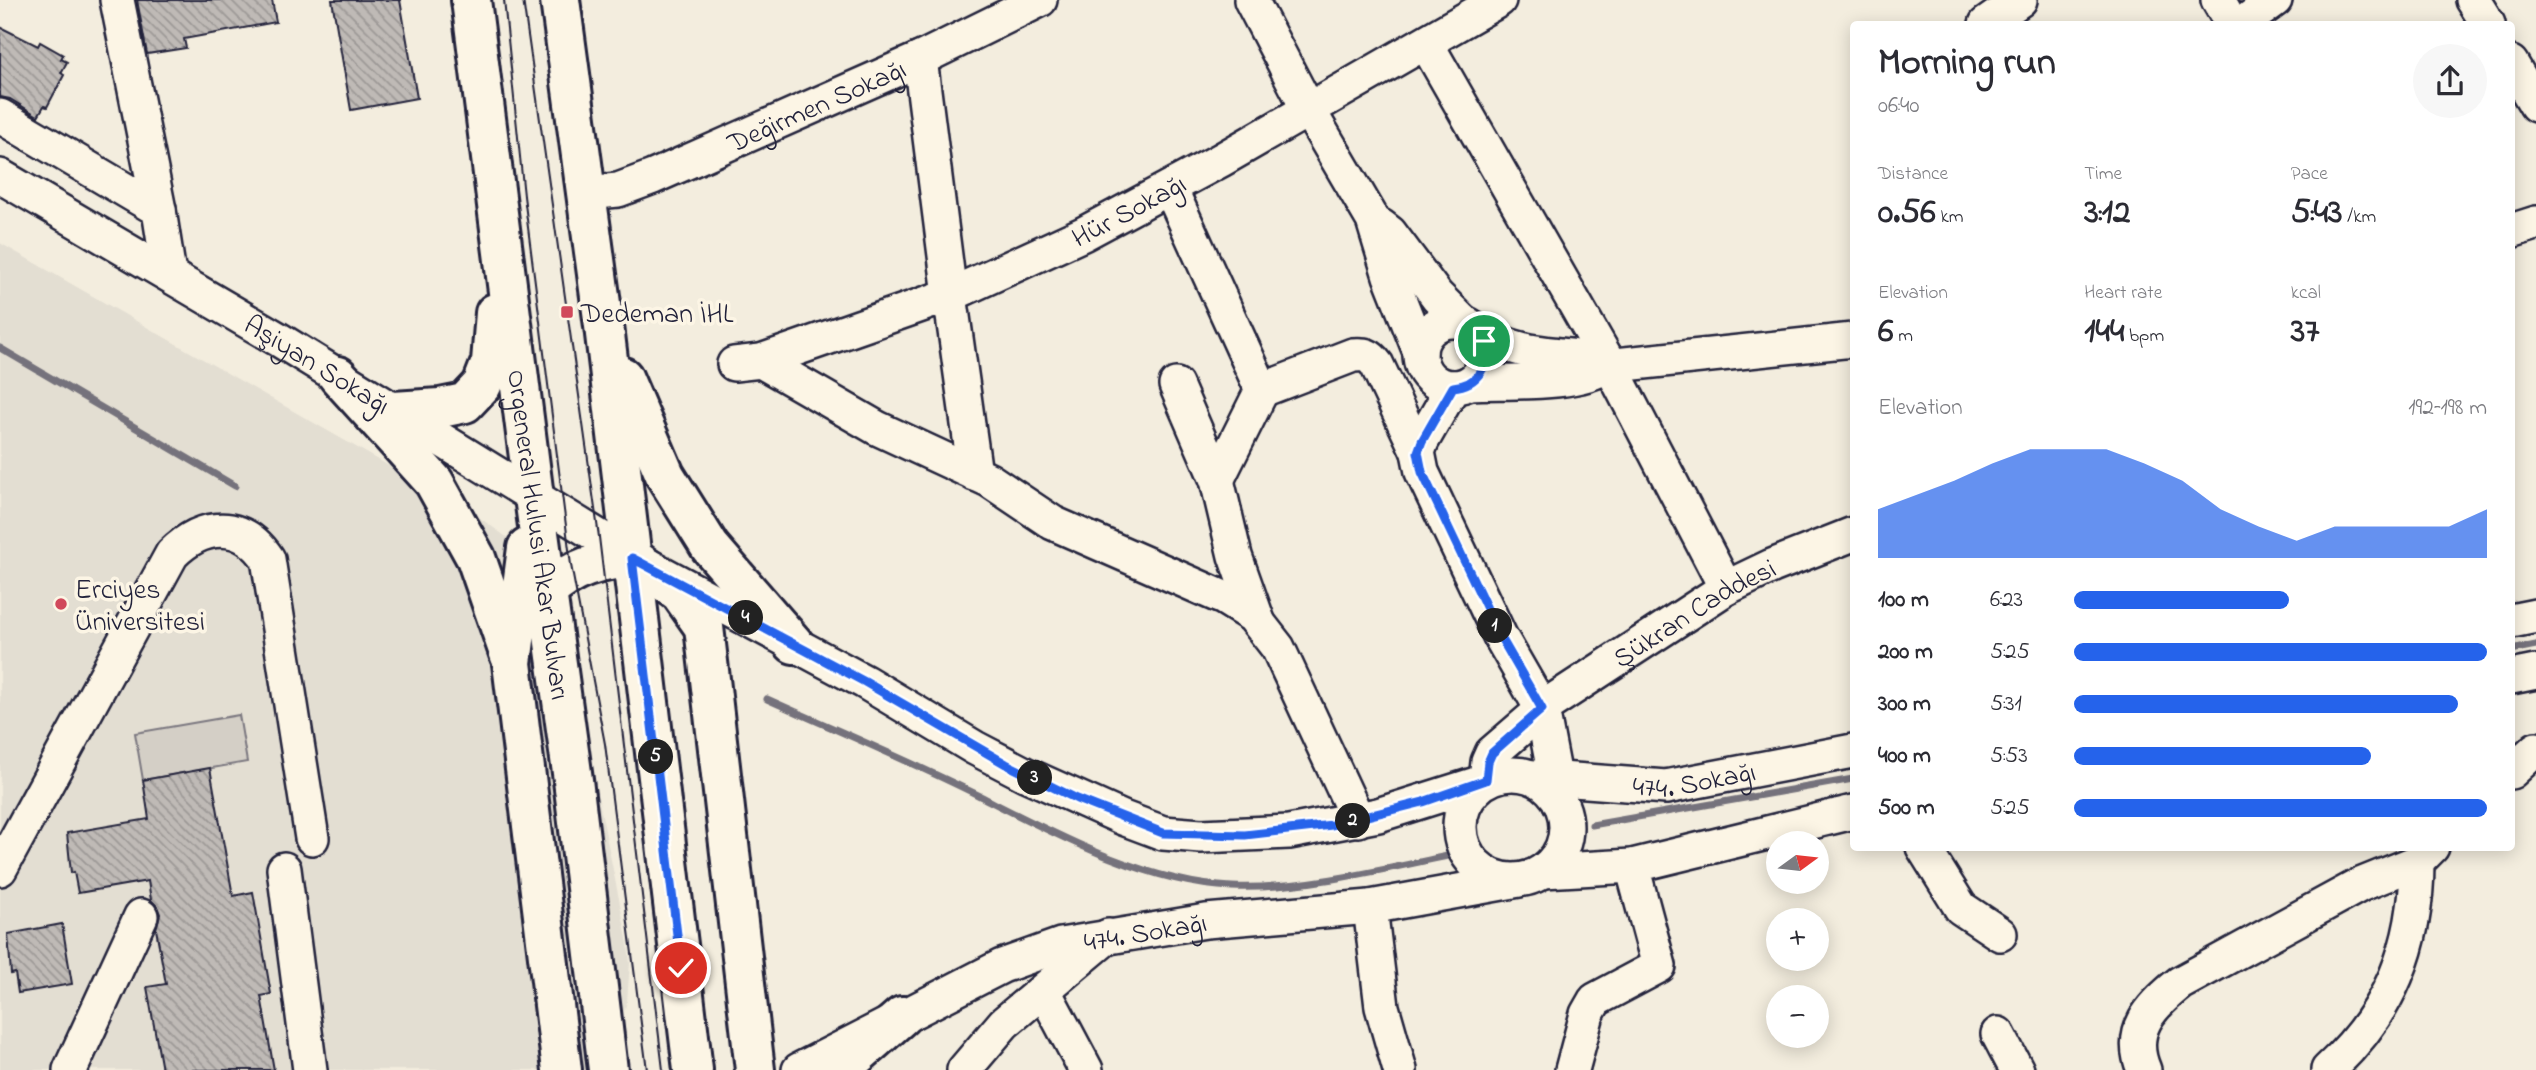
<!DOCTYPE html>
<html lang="en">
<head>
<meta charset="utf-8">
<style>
  :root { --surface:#fff; --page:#f7f7f7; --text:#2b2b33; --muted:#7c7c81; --accent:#2563eb }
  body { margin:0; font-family:"Indie Flower",sans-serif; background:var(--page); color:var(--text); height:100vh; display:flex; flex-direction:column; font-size:26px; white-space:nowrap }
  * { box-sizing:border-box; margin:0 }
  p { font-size:23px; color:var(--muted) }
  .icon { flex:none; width:38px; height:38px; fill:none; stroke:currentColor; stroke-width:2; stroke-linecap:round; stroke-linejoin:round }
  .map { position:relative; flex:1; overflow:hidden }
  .sheet { position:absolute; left:1850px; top:21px; width:665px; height:830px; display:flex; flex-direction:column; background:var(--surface); border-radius:7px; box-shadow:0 4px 18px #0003 }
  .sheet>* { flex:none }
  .needle { width:46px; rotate:75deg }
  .fabs { position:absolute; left:1766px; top:831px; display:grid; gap:14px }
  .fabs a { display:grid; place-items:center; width:63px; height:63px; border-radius:50%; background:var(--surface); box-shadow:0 4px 18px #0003; font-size:35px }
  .pin { position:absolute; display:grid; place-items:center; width:60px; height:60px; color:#fff; margin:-30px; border:4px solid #fff; border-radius:50%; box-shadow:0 2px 7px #0007 }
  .km { position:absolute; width:35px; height:35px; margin:-18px; border-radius:50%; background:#222; color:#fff; font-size:19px; line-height:35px; text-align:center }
  .round { display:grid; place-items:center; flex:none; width:74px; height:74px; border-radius:37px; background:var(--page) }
  .summary { display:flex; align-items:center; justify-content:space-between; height:119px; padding:0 28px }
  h1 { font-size:38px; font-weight:700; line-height:52px }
  .metrics { display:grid; grid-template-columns:repeat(3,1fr); gap:10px; height:119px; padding:7px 28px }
  .metrics div { display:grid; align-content:center }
  .metrics b { font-size:35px; font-weight:700 }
  .metrics small { font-size:19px; font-weight:400 }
  .metrics p { font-size:19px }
  .chart { height:196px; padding:14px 28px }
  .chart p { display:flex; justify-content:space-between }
  .chart svg { width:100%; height:126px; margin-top:7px; fill:var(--accent); opacity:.7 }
  ul { padding:0 28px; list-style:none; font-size:23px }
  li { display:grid; grid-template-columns:112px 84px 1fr; align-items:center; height:52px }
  li i { height:18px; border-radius:9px; background:var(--accent) }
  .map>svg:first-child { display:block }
  .built { fill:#e3ded2 }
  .park { fill:#d4cfc6; stroke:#7b7880; stroke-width:2 }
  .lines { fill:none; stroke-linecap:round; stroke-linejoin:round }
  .stream { stroke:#75727b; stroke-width:7 }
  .building { fill:url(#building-back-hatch); stroke:#22223b; stroke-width:2 }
  .minor-casing { stroke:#22223b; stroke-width:38 }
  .major-casing { stroke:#22223b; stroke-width:44 }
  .minor { stroke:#fcf5e5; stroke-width:33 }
  .major { stroke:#fcf5e5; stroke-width:38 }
  .tram { stroke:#22223b; stroke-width:2 }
  .route-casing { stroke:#fff; stroke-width:14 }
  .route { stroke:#2563eb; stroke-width:9 }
  .poi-dot { fill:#d1495b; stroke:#fcf5e5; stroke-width:2.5 }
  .labels { text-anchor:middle; stroke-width:7; stroke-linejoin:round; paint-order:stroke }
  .street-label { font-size:28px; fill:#22223b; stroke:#fcf5e5 }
  .poi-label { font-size:28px; fill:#22223b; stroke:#fcf5e5; text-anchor:start }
</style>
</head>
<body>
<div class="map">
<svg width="2536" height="1070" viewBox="0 0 2536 1070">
  <defs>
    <pattern id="building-back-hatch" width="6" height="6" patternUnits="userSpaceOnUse" patternTransform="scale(1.75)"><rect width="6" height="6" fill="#bfbab6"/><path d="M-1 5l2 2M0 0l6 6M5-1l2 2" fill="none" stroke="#9b9795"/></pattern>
  </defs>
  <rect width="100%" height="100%" fill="#f3edde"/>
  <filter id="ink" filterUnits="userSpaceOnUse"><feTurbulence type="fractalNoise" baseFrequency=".0143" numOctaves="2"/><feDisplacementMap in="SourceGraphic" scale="14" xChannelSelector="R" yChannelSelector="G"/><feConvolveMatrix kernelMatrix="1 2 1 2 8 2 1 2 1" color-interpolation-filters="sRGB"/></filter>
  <g filter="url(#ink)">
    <path class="built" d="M0 243 480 518 512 541 562 620 628 943 630 963 627 1002 615 1043 601 1070H0Z"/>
    <path class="park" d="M239 715 247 762 143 780 135 733Z"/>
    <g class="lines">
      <g class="stream">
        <path d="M0 348 235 486"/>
        <path d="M2511 650 2536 645"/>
        <path d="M767 699C838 731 910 761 980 796 1055 834 1147 884 1232 887 1299 890 1386 869 1452 855"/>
        <path d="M1592 825 1853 779"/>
      </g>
    </g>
    <g class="building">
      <path d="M137 0H272L276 22 184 39 186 48 147 54Z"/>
      <path d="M332 0H400L417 98 351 110Z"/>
      <path d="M0 27 38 46 40 42 63 55 61 59 67 62 61 73 64 75 47 107 44 106 38 116 10 99 0 97Z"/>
      <path d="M210 768 233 896 253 892 271 994 261 996 274 1070H162L147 987 166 984 156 929 160 914 157 906 151 900 148 881 78 893 74 872 71 873 67 833 149 819 143 780Z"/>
      <path d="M62 924 72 984 18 993 15 973 11 974 8 934Z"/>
    </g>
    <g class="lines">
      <g class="minor-casing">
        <g id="minor">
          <path d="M117 0 159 210 169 274"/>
          <path d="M1251 0 1308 109 1373 220 1390 276 1420 352"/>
          <path d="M2218 0 2232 24"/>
          <path d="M2473 0 2488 24"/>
          <path d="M1986 24 2020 0"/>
          <path d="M2242 24 2275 0"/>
          <path d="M1426 43 1610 365 1726 588"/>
          <path d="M920 59 950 295 975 474"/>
          <path d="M2511 63 2536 105"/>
          <path d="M0 116 159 210"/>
          <path id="s1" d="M0 176 278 339 632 557 865 682 975 748 1025 774 1123 818 1163 833 1201 836 1289 832 1378 815 1483 782"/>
          <path d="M1170 188 1262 390 1353 355C1365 354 1370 355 1377 365L1418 452"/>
          <path id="s2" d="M586 193 618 190 653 177 920 59 1040 0"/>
          <path d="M1381 226 1390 233 1437 296 1463 322"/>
          <path d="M2511 231 2536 223"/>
          <circle cx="1453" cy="354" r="33"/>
          <path d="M1481 336C1497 341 1513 348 1530 351 1556 356 1582 354 1606 366"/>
          <path d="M761 361 877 428 989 480 1053 523 1224 598 1253 616 1278 648 1358 820"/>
          <path id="s3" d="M734 364 761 361 950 295 1083 234 1221 160 1499 0"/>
          <path d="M1470 383C1508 381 1576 386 1606 366L1853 340"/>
          <path d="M1176 385 1217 480 1235 556 1258 621"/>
          <path d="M1453 387 1422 441 1418 452 1422 472 1500 636 1542 709 1560 803"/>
          <path d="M1217 480 1262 390"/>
          <path d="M2511 621 2536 616"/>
          <path d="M2511 677 2536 672"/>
          <path d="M2511 772 2536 749"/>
          <circle cx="1513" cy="827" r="53"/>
          <path id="s4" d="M1534 777 1666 787 1853 751"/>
          <path id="s5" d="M1486 780 1488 762 1492 753 1550 703 1726 588 1772 566 1853 534"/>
          <path d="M1923 847 1961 908 2000 934"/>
          <path d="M0 869 172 554C203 523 242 520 268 559L312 838"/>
          <path d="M284 869 310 1070"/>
          <path d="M1543 871 1632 866 1853 812"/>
          <path d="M1370 907 1382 1007 1400 1070"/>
          <path d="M1044 991 1086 1070"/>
          <path d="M1998 1034 2017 1070"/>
          <path d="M70 1070 141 916"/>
          <path id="s6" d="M799 1070 1002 966 1061 945 1206 921 1370 907 1519 880"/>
          <path d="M964 1070 1004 1023 1108 936"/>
          <path d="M1572 1070 1587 1014 1595 1000 1659 966 1632 866"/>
          <path d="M2144 1070C2127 1031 2151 1006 2180 983L2360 885 2417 862 2432 847"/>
          <path d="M2328 1070C2390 1013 2417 946 2417 862"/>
        </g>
      </g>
      <g class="major-casing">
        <g id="major">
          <path id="s7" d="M471 0 534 497 573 780 608 1070"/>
          <path d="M560 0 604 326 693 1070"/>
          <path d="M338 376 434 482 476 558 510 656"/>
          <path d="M623 377 665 475 710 547 794 644"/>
          <path d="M394 411 440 408 465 403 482 385 491 362 495 313"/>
          <path d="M527 548 512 663 562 1070"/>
          <path d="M547 592C572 567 599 562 632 557L680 593 704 627 755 1070"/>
          <path d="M840 1070 902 1016"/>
        </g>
      </g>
      <use href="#minor" class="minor"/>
      <use href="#major" class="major"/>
      <g class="tram">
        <path d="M504 0 524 196 571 565 605 744 647 1070"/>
        <path d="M523 0 599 537 663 1070"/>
      </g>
    </g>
  </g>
  <g class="lines" filter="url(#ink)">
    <g class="route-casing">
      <path id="route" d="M681 968 632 558 865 682 1006 764 1077 799 1163 833 1245 835 1332 825 1423 802 1486 780 1488 762 1492 753 1542 709 1500 636 1422 472 1418 452 1422 441 1453 387C1478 385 1491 365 1484 341"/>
    </g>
    <use href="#route" class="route"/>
  </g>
  <g class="poi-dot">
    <rect x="560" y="305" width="14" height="14" rx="3.5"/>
    <circle cx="61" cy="604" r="7"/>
  </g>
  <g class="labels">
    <g class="street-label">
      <text dy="10" stroke="none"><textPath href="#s2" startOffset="248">Değirmen Sokağı</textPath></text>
      <text dy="10" stroke="none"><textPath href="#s3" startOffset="425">Hür Sokağı</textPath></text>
      <text dy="10" stroke="none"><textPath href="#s1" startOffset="369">Aşiyan Sokağı</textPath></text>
      <text dy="10" stroke="none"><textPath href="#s7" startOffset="539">Orgeneral Hulusi Akar Bulvarı</textPath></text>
      <text dy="10" stroke="none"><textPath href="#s5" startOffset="275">Şükran Caddesi</textPath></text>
      <text dy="10" stroke="none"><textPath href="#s4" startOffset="161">474. Sokağı</textPath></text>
      <text dy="10" stroke="none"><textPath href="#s6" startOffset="376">474. Sokağı</textPath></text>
    </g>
    <g class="poi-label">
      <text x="581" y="322">Dedeman İHL</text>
      <text x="75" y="598">Erciyes<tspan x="75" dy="32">Üniversitesi</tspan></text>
    </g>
  </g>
</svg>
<div class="fabs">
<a><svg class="needle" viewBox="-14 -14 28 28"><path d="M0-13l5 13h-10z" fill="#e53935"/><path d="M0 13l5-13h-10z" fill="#7c7c81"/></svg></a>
<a>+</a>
<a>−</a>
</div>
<div class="pin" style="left:1484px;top:341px;background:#1e9e55"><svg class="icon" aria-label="arrive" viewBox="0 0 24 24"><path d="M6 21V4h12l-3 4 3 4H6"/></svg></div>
<div class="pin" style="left:681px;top:968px;background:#d93025"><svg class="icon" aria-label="check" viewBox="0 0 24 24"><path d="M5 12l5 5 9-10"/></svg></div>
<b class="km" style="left:1495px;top:626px">1</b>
<b class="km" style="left:1353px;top:821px">2</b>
<b class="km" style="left:1035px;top:778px">3</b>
<b class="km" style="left:746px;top:618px">4</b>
<b class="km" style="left:656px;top:757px">5</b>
<section class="sheet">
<div class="summary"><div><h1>Morning run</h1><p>06:40</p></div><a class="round"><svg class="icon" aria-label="share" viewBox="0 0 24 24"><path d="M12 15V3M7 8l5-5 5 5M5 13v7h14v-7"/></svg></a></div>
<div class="metrics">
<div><p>Distance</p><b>0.56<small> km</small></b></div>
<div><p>Time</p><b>3:12</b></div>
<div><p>Pace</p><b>5:43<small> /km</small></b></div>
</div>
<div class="metrics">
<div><p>Elevation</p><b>6<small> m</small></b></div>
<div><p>Heart rate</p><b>144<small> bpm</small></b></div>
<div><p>kcal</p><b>37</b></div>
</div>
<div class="chart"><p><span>Elevation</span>192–198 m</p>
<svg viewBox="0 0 160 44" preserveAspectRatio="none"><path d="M0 44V27L10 22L20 17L30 11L40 6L50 6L60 6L70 11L80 17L90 27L100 33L110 38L120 33L130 33L140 33L150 33L160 27V44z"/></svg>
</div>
<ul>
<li><b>100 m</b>6:23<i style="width:52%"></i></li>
<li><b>200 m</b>5:25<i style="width:100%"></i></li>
<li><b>300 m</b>5:31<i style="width:93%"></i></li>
<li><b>400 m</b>5:53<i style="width:72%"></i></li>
<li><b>500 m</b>5:25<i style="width:100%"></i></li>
</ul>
</section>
</div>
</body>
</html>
